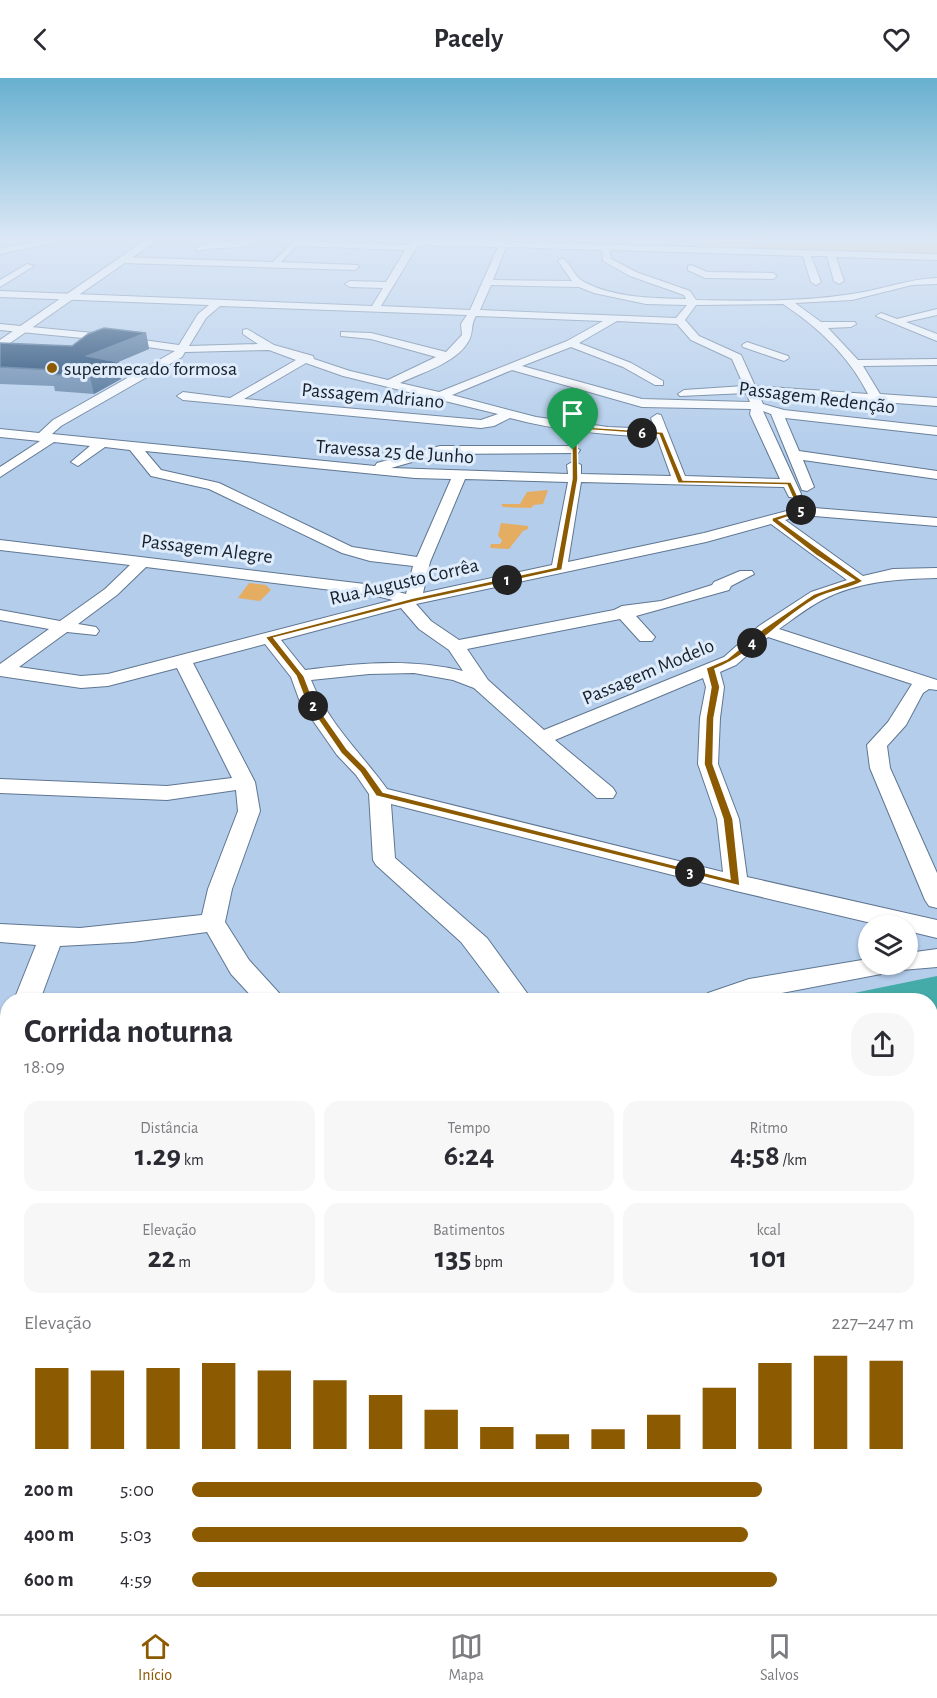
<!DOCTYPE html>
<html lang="pt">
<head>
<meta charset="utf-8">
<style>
  :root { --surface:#fff; --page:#f7f7f7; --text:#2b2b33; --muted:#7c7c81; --line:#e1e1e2; --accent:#8b5a01 }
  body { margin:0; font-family:"Alegreya Sans",sans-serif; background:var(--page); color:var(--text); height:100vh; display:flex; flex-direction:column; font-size:22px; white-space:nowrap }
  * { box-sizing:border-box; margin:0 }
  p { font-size:20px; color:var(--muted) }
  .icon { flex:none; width:33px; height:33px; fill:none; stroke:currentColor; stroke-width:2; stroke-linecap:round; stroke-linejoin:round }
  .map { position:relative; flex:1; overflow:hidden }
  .panel { position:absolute; left:0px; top:915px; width:938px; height:621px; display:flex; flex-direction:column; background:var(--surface); border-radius:24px 24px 0 0; box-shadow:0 2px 4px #0004 }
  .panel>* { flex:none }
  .controls { position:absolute; left:858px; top:837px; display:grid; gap:12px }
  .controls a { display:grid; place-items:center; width:60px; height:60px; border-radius:50%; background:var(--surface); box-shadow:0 2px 4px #0004; font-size:30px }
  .pin { position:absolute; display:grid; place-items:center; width:51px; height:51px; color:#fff; margin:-62px -26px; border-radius:50% 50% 50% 0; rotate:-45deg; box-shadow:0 0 6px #0007 }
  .pin .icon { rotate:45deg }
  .km { position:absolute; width:30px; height:30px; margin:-15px; border-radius:50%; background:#222; color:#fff; font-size:16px; line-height:30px; text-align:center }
  .round { display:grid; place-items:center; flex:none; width:63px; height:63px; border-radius:24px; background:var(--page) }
  .overview { display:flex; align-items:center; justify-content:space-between; height:102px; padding:0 24px }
  h1 { font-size:33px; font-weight:700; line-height:45px }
  .figures { display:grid; grid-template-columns:repeat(3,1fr); gap:9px; height:102px; padding:6px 24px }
  .figures div { display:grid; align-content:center; border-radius:15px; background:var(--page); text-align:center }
  .figures b { font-size:30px; font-weight:700 }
  .figures small { font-size:16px; font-weight:400 }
  .figures p { font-size:16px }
  .chart { height:168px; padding:12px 24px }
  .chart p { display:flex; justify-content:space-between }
  .chart svg { width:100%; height:108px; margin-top:6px; stroke:var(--accent); stroke-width:6 }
  ul { padding:0 24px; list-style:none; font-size:20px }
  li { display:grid; grid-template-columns:96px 72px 1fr; align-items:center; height:45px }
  li i { height:15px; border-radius:8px; background:var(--accent) }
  header { display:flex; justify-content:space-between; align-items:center; height:78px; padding:0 24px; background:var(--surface); font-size:27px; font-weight:700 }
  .tabs { display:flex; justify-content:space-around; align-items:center; height:84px; border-top:2px solid var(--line); background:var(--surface); font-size:16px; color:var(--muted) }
  .tabs a { display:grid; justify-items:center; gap:3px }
  .tabs .current { color:var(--accent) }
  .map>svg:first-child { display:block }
  .green { fill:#e4ad62 }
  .water { fill:#45aba9 }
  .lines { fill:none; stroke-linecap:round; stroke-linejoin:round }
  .minor-casing { stroke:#5f7691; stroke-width:2 }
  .major-casing { stroke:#5f7691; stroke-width:2 }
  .minor { fill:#fff; fill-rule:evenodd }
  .major { fill:#fff; fill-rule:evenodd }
  .wall { fill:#5a7da3 }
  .shaded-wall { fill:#365d86 }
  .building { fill:#002d5b; stroke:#365d86; stroke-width:1.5 }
  .route { fill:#8b5a01; stroke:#fff; stroke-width:1.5; fill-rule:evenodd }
  .poi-dot { fill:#8b5a01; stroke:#dfecfc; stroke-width:2 }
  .labels { text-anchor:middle; stroke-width:6; stroke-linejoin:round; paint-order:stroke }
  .far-poi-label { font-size:20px; fill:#161f2a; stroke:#dfecfc; text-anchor:start }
  .far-street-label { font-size:20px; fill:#161f2a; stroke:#dfecfc }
</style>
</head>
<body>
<header><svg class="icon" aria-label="back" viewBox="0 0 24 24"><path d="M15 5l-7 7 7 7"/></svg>Pacely<svg class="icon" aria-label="heart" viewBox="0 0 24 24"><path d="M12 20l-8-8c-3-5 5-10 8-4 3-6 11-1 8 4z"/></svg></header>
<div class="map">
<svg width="937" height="1536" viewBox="0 0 937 1536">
  <rect width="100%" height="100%" fill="#b3cdeb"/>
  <g class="green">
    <path d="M705 161H937V177L708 171Z"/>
    <path d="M548 412 543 426 534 427 531 430 503 429 501 426H520L527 414Z"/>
    <path d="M501 445 528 448V451L523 453 509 471 490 470 491 466H500L502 462 498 458Z"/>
    <path d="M249 505 266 507 271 512 260 523 238 520Z"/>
  </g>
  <g class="water">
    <path d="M937 898V949L930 950V922H820Z"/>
    <path d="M7 1397V1502L0 1503V1399Z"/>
  </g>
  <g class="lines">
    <g class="minor-casing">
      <g id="minor">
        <path d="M53 161H72L0 176V170Z"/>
        <path d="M249 161 259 162C241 174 219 167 199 173L195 171C209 160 232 167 249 161Z"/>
        <path d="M414 161 937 176V182L836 179 844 203 839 206 834 203 827 178H811L821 204 816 207 811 204 803 178 610 172V180L636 194 690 213 696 222C747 223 801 224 852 216 881 212 907 201 937 200V206L912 207 852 222 795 225 821 244H855L856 246 851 249 828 250 858 282 937 281V287L863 288 880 316 937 320V328L758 315 763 326 784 332 937 349V357L785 340 799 373 937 393V401L803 382 814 409 807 413 802 412 771 336 763 333 801 416 799 419H789L784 409 581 404 568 484 704 455 802 429 937 440V448L802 437 785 442 863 498 893 491 937 490V500C898 501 858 503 822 522 807 530 793 541 779 551L937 602V612L929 611 923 615 906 647 887 668 890 690 937 795V830L929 828 925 822 870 690 867 667 888 644 912 606 768 559 736 587 720 594 724 609 720 640 718 686 739 741 747 799 937 842V860L908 853V848H884L736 813 391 726 395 780 487 860 532 922H505L461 864 376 787 373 782 369 716 356 697 337 677 300 624 291 599 265 566 193 585 255 704 260 733 232 811 225 844 249 882 279 915 283 922H255L231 896 207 854 133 864 60 868 40 922H14L36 867 0 864V846L80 850 202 837 208 811 238 733 236 712 167 722 0 715V701L167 708 232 700 177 590 108 608 81 610 0 598V586L49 551 0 542V532L60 543 105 511 130 487 0 472V462L373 507 406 516 413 488 370 483 342 475 209 411 151 398 130 372 105 369 78 388 71 384 90 368 54 364 0 399V389L40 363 0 359V351L39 355 53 342 175 273 93 261 0 252V246L93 255 179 267 198 236 209 227 0 219V213L372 228 383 210 350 209 345 206 350 203 386 204 405 172 296 168 281 184 358 187 359 189 355 192 122 185 118 182 122 179 273 184 294 163 409 167ZM418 167 498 169 470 232 381 228ZM506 169 602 172 603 183 630 198 684 217 686 221C653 220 614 220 584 204 574 199 571 185 562 180L558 183 572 203 493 202ZM491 207 579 209 594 215 646 226 687 227 676 240 480 232ZM783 226C818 249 849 278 868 316L755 308 741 277 699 258 685 242 696 227ZM220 228 467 237 461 246 462 257 446 274 371 255 341 254V258L371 261 436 279 388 302 350 293 314 281 313 278 274 267 247 251 243 252V256L258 266 189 268 206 240ZM476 238 603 243 567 263 439 314 400 305C421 295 456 285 468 264 474 255 470 247 476 238ZM617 243 677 246 691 262 732 281 744 308 684 312 678 316 680 318 746 315 750 324 642 321 522 288 571 269 623 289 655 307H663V303L631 285 579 265ZM269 272 296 282 230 320 183 314 177 318 183 322 481 350 494 348 510 340C558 353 608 357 657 359L671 398 581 396V387L574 383 567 387 568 396 391 390 440 376 578 375 580 372 573 368H440L377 385 375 388 52 356 61 348 182 279 185 274ZM306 285 343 298 498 336 481 342 244 321ZM512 292 642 329 751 331 750 336 780 401 685 398 661 337 657 336 651 340 655 351 608 349 536 339 452 317ZM145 373 415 400 451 401 417 479 352 469 219 405 161 392ZM465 401 568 404 552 487 423 515 430 484ZM771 446 847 502 811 514 759 548 724 579 544 652 488 602 467 571 620 541 640 563H652L655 559 636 538 729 512 731 508 754 496 752 493H740L714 504 712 507 661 523 622 528 614 532 459 562 431 543 416 526 706 464ZM146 489 372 517 393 522 108 596 81 598 19 589 67 554 96 557 99 553 96 549 78 546 117 517ZM401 530 419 551 449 572 463 593C410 580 359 585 305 592L281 562ZM414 595 453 602 474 610 597 720H613L616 715 613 710 555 662 703 600 706 609 700 640 698 686 717 741 723 794 387 711C361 675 328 645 311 602L369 596Z"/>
        <path d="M27 186 34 188 0 209V202Z"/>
        <path d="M691 187 707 194 773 195 777 198 773 201 705 200 688 192V188Z"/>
        <path d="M937 231V237L906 244 937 256V263L876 238 881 235 897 241Z"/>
        <path d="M747 264 788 278 789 280 784 283 743 269 742 267Z"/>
        <path d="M937 871V889L902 892 745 922H704L708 915 749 901 868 881V886H908V875Z"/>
        <path d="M8 964V1007L0 1010V967Z"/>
        <path d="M937 970V992L930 993V971Z"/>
        <path d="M930 1198 937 1199V1231L930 1230Z"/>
        <path d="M8 1324V1360L0 1362V1326Z"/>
        <path d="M45 1528H131L128 1536H42Z"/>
        <path d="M136 1528H255L258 1536H139Z"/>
        <path d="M581 1528H626L623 1536H578Z"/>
        <path d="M681 1528H724L727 1536H684Z"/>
      </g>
    </g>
    <g class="major-casing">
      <path id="major" d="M147 161H159L0 272V262Z"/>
    </g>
    <use href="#minor" class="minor"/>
    <use href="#major" class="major"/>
  </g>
  <path class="wall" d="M146 255 149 271 118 284 121 301 94 316 55 313 54 308 0 306V265L72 268Z"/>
  <path class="shaded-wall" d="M146 255 149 271 118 284 121 301 94 316 90 299 87 278Z"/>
  <path class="building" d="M104 250 146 255 87 278 118 284 90 299 51 296 54 292 0 289V265L72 268 88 256Z"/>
  <linearGradient id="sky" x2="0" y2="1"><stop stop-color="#67b0cf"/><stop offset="0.43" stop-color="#dde8f6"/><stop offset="1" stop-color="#dde8f6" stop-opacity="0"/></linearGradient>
  <rect width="937" height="376" fill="url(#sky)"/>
  <path class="route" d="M572 348 663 354 683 402 791 404 805 433 779 442 863 503C851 511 833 512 819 519 781 539 754 576 715 591L720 609 714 640 713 686 733 741 740 808 376 718 360 694 341 675 306 624 296 598 265 559 413 520 556 489 572 401ZM577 351 659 357 678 405 787 407 798 432 772 440V443L817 478 854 502 814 516 763 551 727 581 706 590 711 609 706 640 704 686 723 741 730 801 383 714 366 690 347 671 314 624 304 598 274 560 414 524 562 492 578 401Z"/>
  <circle class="poi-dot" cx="52" cy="290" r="6"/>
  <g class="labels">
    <g class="far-poi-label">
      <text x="64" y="297">supermecado formosa</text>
    </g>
    <g class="far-street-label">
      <text transform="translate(373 317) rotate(5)" y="7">Passagem Adriano</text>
      <text transform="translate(817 319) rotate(7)" y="7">Passagem Redenção</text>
      <text transform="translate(395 373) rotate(4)" y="7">Travessa 25 de Junho</text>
      <text transform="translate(207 470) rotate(7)" y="7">Passagem Alegre</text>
      <text transform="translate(404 503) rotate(-13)" y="7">Rua Augusto Corrêa</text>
      <text transform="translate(648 593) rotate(-23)" y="7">Passagem Modelo</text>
    </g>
  </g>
</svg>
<div class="controls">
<a><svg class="icon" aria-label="layers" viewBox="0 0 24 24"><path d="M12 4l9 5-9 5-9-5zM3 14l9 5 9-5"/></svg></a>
</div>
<div class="pin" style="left:573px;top:372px;background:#1e9e55"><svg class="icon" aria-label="arrive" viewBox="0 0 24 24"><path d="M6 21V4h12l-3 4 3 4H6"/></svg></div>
<b class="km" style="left:507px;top:502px">1</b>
<b class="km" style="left:313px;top:628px">2</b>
<b class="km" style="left:690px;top:794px">3</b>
<b class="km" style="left:752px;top:565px">4</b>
<b class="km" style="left:801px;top:432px">5</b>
<b class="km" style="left:642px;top:355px">6</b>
<section class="panel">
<div class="overview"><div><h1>Corrida noturna</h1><p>18:09</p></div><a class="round"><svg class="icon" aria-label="share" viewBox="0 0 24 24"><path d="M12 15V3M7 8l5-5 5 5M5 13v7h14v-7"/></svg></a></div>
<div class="figures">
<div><p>Distância</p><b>1.29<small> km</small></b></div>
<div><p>Tempo</p><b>6:24</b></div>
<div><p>Ritmo</p><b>4:58<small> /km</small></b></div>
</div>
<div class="figures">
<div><p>Elevação</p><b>22<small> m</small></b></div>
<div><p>Batimentos</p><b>135<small> bpm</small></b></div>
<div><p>kcal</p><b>101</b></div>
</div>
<div class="chart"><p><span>Elevação</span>227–247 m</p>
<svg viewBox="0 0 160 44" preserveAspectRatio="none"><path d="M5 44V11M15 44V12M25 44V11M35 44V9M45 44V12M55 44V16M65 44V22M75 44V28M85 44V35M95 44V38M105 44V36M115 44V30M125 44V19M135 44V9M145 44V6M155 44V8"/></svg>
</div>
<ul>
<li><b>200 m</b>5:00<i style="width:79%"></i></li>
<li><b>400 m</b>5:03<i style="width:77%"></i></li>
<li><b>600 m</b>4:59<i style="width:81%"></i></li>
</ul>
</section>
</div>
<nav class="tabs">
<a class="current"><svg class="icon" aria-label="home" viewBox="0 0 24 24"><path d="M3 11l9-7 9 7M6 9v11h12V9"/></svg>Início</a>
<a><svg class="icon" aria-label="map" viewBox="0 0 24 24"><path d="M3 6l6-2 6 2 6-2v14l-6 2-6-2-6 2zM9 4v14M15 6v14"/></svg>Mapa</a>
<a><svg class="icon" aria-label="saved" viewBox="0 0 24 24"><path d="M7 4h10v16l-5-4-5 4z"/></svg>Salvos</a>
</nav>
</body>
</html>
